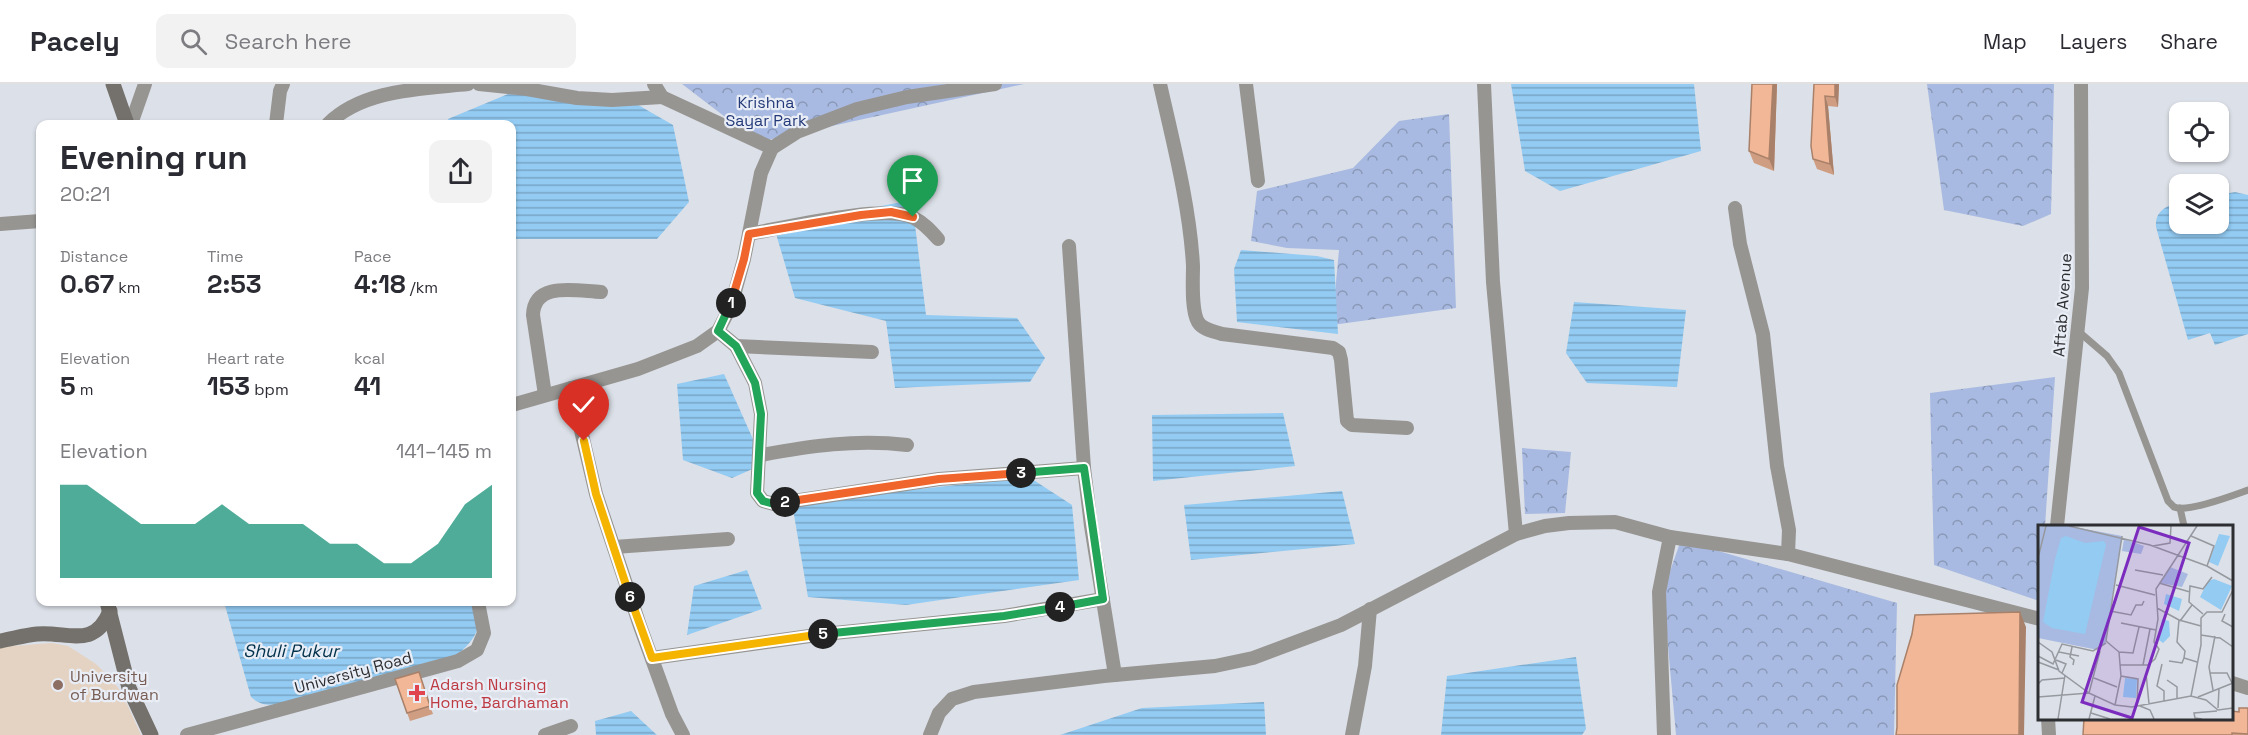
<!DOCTYPE html>
<html lang="en">
<head>
<meta charset="utf-8">
<style>
  :root { --surface:#fff; --page:#f2f2f3; --text:#2b2b33; --muted:#7c7c81; --line:#e1e1e2; --accent:#06896d }
  body { margin:0; font-family:"Space Grotesk",sans-serif; background:var(--page); color:var(--text); height:100vh; display:flex; flex-direction:column; font-size:22px; white-space:nowrap }
  * { box-sizing:border-box; margin:0 }
  p { font-size:20px; color:var(--muted) }
  .icon { flex:none; width:33px; height:33px; fill:none; stroke:currentColor; stroke-width:2; stroke-linecap:round; stroke-linejoin:round }
  .map { position:relative; flex:1; overflow:hidden }
  .sheet { position:absolute; left:36px; top:36px; width:480px; height:486px; display:flex; flex-direction:column; background:var(--surface); border-radius:12px; box-shadow:0 2px 4px #0004 }
  .sheet>* { flex:none }
  .fabs { position:absolute; left:2169px; top:18px; display:grid; gap:12px }
  .fabs a { display:grid; place-items:center; width:60px; height:60px; border-radius:12px; background:var(--surface); box-shadow:0 2px 4px #0004; font-size:30px }
  .pin { position:absolute; display:grid; place-items:center; width:51px; height:51px; color:#fff; margin:-62px -26px; border-radius:50% 50% 50% 0; rotate:-45deg; box-shadow:0 0 6px #0007 }
  .pin .icon { rotate:45deg }
  .km { position:absolute; width:30px; height:30px; margin:-15px; border-radius:50%; background:#222; color:#fff; font-size:16px; line-height:30px; text-align:center }
  .round { display:grid; place-items:center; flex:none; width:63px; height:63px; border-radius:12px; background:var(--page) }
  .overview { display:flex; align-items:center; justify-content:space-between; height:102px; padding:0 24px }
  h1 { font-size:33px; font-weight:700; line-height:45px }
  .stats { display:grid; grid-template-columns:repeat(3,1fr); gap:9px; height:102px; padding:6px 24px }
  .stats div { display:grid; align-content:center }
  .stats b { font-size:26px; font-weight:700 }
  .stats small { font-size:16px; font-weight:400 }
  .stats p { font-size:16px }
  .chart { height:168px; padding:12px 24px }
  .chart p { display:flex; justify-content:space-between }
  .chart svg { width:100%; height:108px; margin-top:6px; fill:var(--accent); opacity:.7 }
  header { display:flex; align-items:center; gap:36px; box-sizing:border-box; height:84px; padding:0 30px; background:var(--surface); border-bottom:2px solid var(--line) }
  header strong { font-size:28px }
  nav { display:flex; gap:33px; margin-inline-start:auto; font-size:21px }
  .search { width:420px; height:54px; background:var(--page); display:flex; align-items:center; gap:15px; box-sizing:border-box; padding:0 21px; border-radius:12px; color:var(--muted); font-size:22px }
  .map>svg:first-child { display:block }
  .education { fill:#e4d3c2 }
  .park { fill:url(#park-crowns) }
  .water { fill:url(#water-rules) }
  .lines { fill:none; stroke-linecap:round; stroke-linejoin:round }
  .lane { stroke:#979592; stroke-width:7 }
  .street { stroke:#979592; stroke-width:14 }
  .secondary { stroke:#74716c; stroke-width:15 }
  .wall { fill:#cf9d81 }
  .shaded-wall { fill:#a98069 }
  .building { fill:#f1b796; stroke:#a98069; stroke-width:1.5 }
  .split-1-casing { stroke:#fff; stroke-width:12 }
  .split-2-casing { stroke:#fff; stroke-width:12 }
  .split-3-casing { stroke:#fff; stroke-width:12 }
  .split-4-casing { stroke:#fff; stroke-width:12 }
  .split-5-casing { stroke:#fff; stroke-width:12 }
  .split-6-casing { stroke:#fff; stroke-width:12 }
  .split-7-casing { stroke:#fff; stroke-width:12 }
  .split-1 { stroke:#f0652b; stroke-width:8 }
  .split-2 { stroke:#22a559; stroke-width:8 }
  .split-3 { stroke:#f0652b; stroke-width:8 }
  .split-4 { stroke:#22a559; stroke-width:8 }
  .split-5 { stroke:#22a559; stroke-width:8 }
  .split-6 { stroke:#f5b400; stroke-width:8 }
  .split-7 { stroke:#f5b400; stroke-width:8 }
  .education-dot { fill:#8d6e63; stroke:#e9edf6; stroke-width:2 }
  .health-dot { fill:#e0444e; stroke:#e9edf6; stroke-width:2 }
  .labels { text-anchor:middle; stroke-width:4.5; stroke-linejoin:round; paint-order:stroke }
  .park-label { font-size:16px; fill:#243a79; stroke:#e9edf6 }
  .street-label { font-size:16px; fill:#2d2e31; stroke:#e9edf6 }
  .education-label { font-size:16px; fill:#785e54; stroke:#e9edf6; text-anchor:start }
  .health-label { font-size:16px; fill:#be3a42; stroke:#e9edf6; text-anchor:start }
  .water-label { font-size:18px; font-style:italic; fill:#02314b; stroke:#e9edf6 }
  .inset-road { fill:none; stroke:#96999f; stroke-width:1.5 }
  .view { fill:#7b2cbf; fill-opacity:0.15; stroke:#7b2cbf; stroke-width:3 }
  .inset-edge { fill:none; stroke:#2d2e31; stroke-width:3 }
</style>
</head>
<body>
<header>
<strong>Pacely</strong>
<div class="search"><svg class="icon" aria-label="search" viewBox="0 0 24 24"><circle cx="10" cy="10" r="6"/><path d="M15 15l6 6"/></svg>Search here</div>
<nav><a>Map</a><a>Layers</a><a>Share</a></nav>
</header>
<div class="map">
<svg width="2248" height="651" viewBox="0 0 2248 651">
  <defs>
    <pattern id="park-crowns" width="20" height="18" patternUnits="userSpaceOnUse" patternTransform="scale(1.5)"><rect width="20" height="18" fill="#a8bae1"/><path d="M2 6a3 3 0 1 1 6 0M12 15a3 3 0 1 1 6 0" fill="none" stroke="#8998b7"/></pattern>
    <pattern id="water-rules" width="6" height="5" patternUnits="userSpaceOnUse" patternTransform="scale(1.5)"><rect width="6" height="5" fill="#93cbf3"/><path d="M0 2.5h6" fill="none" stroke="#78a5c5"/></pattern>
  </defs>
  <rect width="100%" height="100%" fill="#dce0e8"/>
  <path class="education" d="M52 559 68 562 96 580 110 594 122 609 141 651H0V563Z"/>
  <g class="park">
    <path d="M682 0H1024L758 58Z"/>
    <path d="M1927 0H2054L2051 130 2023 142 1944 126Z"/>
    <path d="M1449 30 1456 224 1332 241 1339 166 1287 164 1251 157 1257 107 1353 84 1399 37Z"/>
    <path d="M2055 293 2045 442H2040L2039 517 1934 481 1930 309Z"/>
    <path d="M1522 364 1571 368 1565 429 1525 430Z"/>
    <path d="M1681 456 1897 519 1894 651H1676L1663 507Z"/>
  </g>
  <g class="water">
    <path d="M1511 0H1694L1701 67 1560 107 1525 87Z"/>
    <path d="M508 10 626 14 673 41 689 118 657 155H512V40H449L448 35Z"/>
    <path d="M2235 108 2248 111V250L2215 261 2210 249 2188 256 2156 143C2155 127 2166 122 2179 118L2180 140H2218L2219 111Z"/>
    <path d="M912 116 926 231 1017 234 1045 274 1030 298 895 304 886 237 795 214 774 143Z"/>
    <path d="M1241 166 1317 172 1334 176 1338 250 1237 238 1234 185Z"/>
    <path d="M1574 218 1686 226 1677 303 1587 299 1566 269Z"/>
    <path d="M724 290 764 380 732 394 683 376 677 300Z"/>
    <path d="M1283 329 1295 382 1153 397 1152 331Z"/>
    <path d="M1029 393 1072 421 1079 496 906 521 808 513 792 419Z"/>
    <path d="M1342 407 1355 460 1191 476 1184 421Z"/>
    <path d="M747 486 762 525 687 551 694 502Z"/>
    <path d="M224 518H473C482 548 478 550 457 572L282 620C269 621 261 622 251 613Z"/>
    <path d="M1576 573 1586 645 1582 651H1441L1447 592Z"/>
    <path d="M1264 618 1266 651H1060L1142 624Z"/>
    <path d="M631 627 657 651H596L595 637Z"/>
  </g>
  <g class="lines">
    <g class="lane">
      <path d="M2078 247 2107 272 2119 289 2168 417C2169 418 2173 422 2174 423 2187 429 2234 411 2248 406"/>
      <path d="M2180 424 2184 442"/>
    </g>
    <g class="street">
      <path d="M479 0 527 5 577 14 612 16 662 13"/>
      <path d="M654 0 662 13 772 64"/>
      <path d="M1160 0C1173 58 1190 123 1193 182 1193 196 1191 226 1198 238 1203 246 1213 247 1222 250L1333 264 1339 268 1341 276 1347 337 1352 341 1407 344"/>
      <path d="M1246 0 1258 97"/>
      <path d="M1484 0 1493 198 1516 450"/>
      <path d="M131 40 145 0"/>
      <path d="M276 40 280 7 283 0"/>
      <path d="M328 40C363 5 422 5 468 0"/>
      <path d="M1735 124 1740 160 1763 250 1777 382 1789 446 1788 470"/>
      <path d="M0 140 40 137"/>
      <path d="M749 150C784 144 886 119 914 134 924 139 931 147 938 155"/>
      <path d="M1069 162 1084 384 1091 442 1115 591"/>
      <path d="M718 247 736 262 755 299 761 330 757 409 763 417 774 420 939 395 1084 384"/>
      <path d="M736 262 872 268"/>
      <path d="M571 304 596 410 640 542 672 630 683 651"/>
      <path d="M545 311 533 231C534 197 576 207 601 208"/>
      <path d="M512 321 638 285 697 262 718 247 731 222 744 175 761 89 772 64 797 48 857 25 907 13 995 0"/>
      <path d="M761 371C810 362 856 355 907 361"/>
      <path d="M2057 442 2082 204 2081 0"/>
      <path d="M614 463 728 455"/>
      <path d="M652 574 824 550 1004 532 1103 515"/>
      <path d="M2232 599 2248 604"/>
      <path d="M2048 634 2049 651"/>
      <path d="M187 651 458 577 477 566 484 549 478 518"/>
      <path d="M545 651 571 642"/>
      <path d="M930 651 939 629 952 615 974 608 1104 592 1215 582 1253 574 1341 541 1516 450 1545 442 1569 439 1615 438 1670 453 1788 470 2040 535"/>
      <path d="M1352 651 1365 582 1370 525"/>
      <path d="M1664 651 1659 508 1670 453"/>
    </g>
    <g class="secondary">
      <path d="M113 0 127 40"/>
      <path d="M107 518 129 604 151 651"/>
      <path d="M0 557C12 555 25 551 37 550 67 547 94 566 110 527"/>
    </g>
  </g>
  <g class="wall">
    <path d="M1752 0H1777L1774 87 1754 79 1749 67Z"/>
    <path d="M1814 0H1839L1838 23 1828 22 1834 91 1817 85 1813 75Z"/>
    <path d="M419 588 433 630 410 637 395 595Z"/>
    <path d="M2248 624V651H2083L2239 628Z"/>
  </g>
  <g class="shaded-wall">
    <path d="M1773 0H1777L1774 87 1769 75Z"/>
    <path d="M1835 0H1839L1838 23 1835 13Z"/>
    <path d="M1825 12 1828 22 1834 91 1830 80Z"/>
    <path d="M2020 528 2026 543 2024 651H2019Z"/>
  </g>
  <g class="building">
    <path d="M1752 0H1773L1769 75 1749 67Z"/>
    <path d="M1814 0H1835V13L1825 12 1830 80 1813 75 1811 62Z"/>
    <path d="M2020 528 2019 651H1896L1897 643V601L1912 550 1915 531Z"/>
    <path d="M419 588 430 622 407 629 395 595Z"/>
    <path d="M2239 624H2248V650L2232 649V651H2083L2084 634H2232V627L2239 628Z"/>
  </g>
  <g class="lines">
    <g class="split-1-casing">
      <path id="split-1" d="M731 219 744 175 749 150 861 131 891 128 913 133"/>
    </g>
    <g class="split-2-casing">
      <path id="split-2" d="M731 219 718 247 736 262 755 299 761 330 757 409 763 417 774 420 785 418"/>
    </g>
    <g class="split-3-casing">
      <path id="split-3" d="M785 418 939 395 1021 389"/>
    </g>
    <g class="split-4-casing">
      <path id="split-4" d="M1021 389 1084 384 1103 515 1060 523"/>
    </g>
    <g class="split-5-casing">
      <path id="split-5" d="M823 550 1004 532 1060 523"/>
    </g>
    <g class="split-6-casing">
      <path id="split-6" d="M630 513 652 574 823 550"/>
    </g>
    <g class="split-7-casing">
      <path id="split-7" d="M584 357 596 410 630 513"/>
    </g>
    <use href="#split-1" class="split-1"/>
    <use href="#split-2" class="split-2"/>
    <use href="#split-3" class="split-3"/>
    <use href="#split-4" class="split-4"/>
    <use href="#split-5" class="split-5"/>
    <use href="#split-6" class="split-6"/>
    <use href="#split-7" class="split-7"/>
  </g>
  <circle class="education-dot" cx="58" cy="601" r="6"/>
  <path class="health-dot" d="M414 600h6v6h6v6h-6v6h-6v-6h-6v-6h6z"/>
  <g class="labels">
    <g class="park-label">
      <text x="766" y="24">Krishna<tspan x="766" dy="18">Sayar Park</tspan></text>
    </g>
    <g class="street-label">
      <text transform="translate(2062 221) rotate(-86)" y="6">Aftab Avenue</text>
      <text transform="translate(353 588) rotate(-15)" y="6">University Road</text>
    </g>
    <g class="education-label">
      <text x="70" y="598">University<tspan x="70" dy="18">of Burdwan</tspan></text>
    </g>
    <g class="health-label">
      <text x="430" y="606">Adarsh Nursing<tspan x="430" dy="18">Home, Bardhaman</tspan></text>
    </g>
    <g class="water-label">
      <text x="291" y="573">Shuli Pukur</text>
    </g>
  </g>
  <g transform="translate(2038 441)">
    <rect width="195" height="195" fill="#dce0e8"/>
    <path d="M8 1H31L84 11 67 119 60 125 0 113V2ZM86 14 106 21 103 29 84 26ZM132 42 150 49 144 62 122 58Z" fill="#a8bae1"/>
    <path d="M181 9 192 11 180 41 171 37ZM28 11 47 18 66 16 68 20 47 109 14 103 5 97 17 34 23 13ZM176 54 194 61 183 85 162 72 170 56ZM128 69 144 74 141 86 126 79ZM124 94 131 96 132 111 125 118 121 115ZM87 153 99 154 98 173 85 172Z" fill="#93cbf3"/>
    <path class="inset-road" d="M31 1 112 20 169 41 195 56M84 11 68 116 81 127 83 151 100 154 99 181M153 11 176 21 169 41M115 21 132 18 133 1M0 33 8 1M97 45 125 50M121 58 152 67M78 60 117 70M119 83 141 95 163 101M72 86 93 90 98 80H104L106 76M165 89 151 77 152 61 165 64 174 52M187 89 184 96 195 102M141 95 139 117 147 126 146 133 159 137M142 96 154 80M83 98 118 105M163 110 182 113 195 122M0 117 14 127 21 146 51 168 62 126M34 122 32 132 36 135 35 140M21 127 41 131M81 127 95 128 101 102M0 131 15 139 24 119 55 126 68 118M18 135 28 139 24 148M131 136 144 138 146 133M0 137 21 145M124 139 119 161 126 166V176M82 140H110L117 134 121 124 116 117 120 94 118 64 159 1M105 140 112 104M108 148 111 179M172 148H189L194 158M56 153 79 162M129 155 139 162V173M0 159 4 155 27 153M175 165 171 142 177 111M153 171 163 120V93L169 87H184L195 65M0 172 51 168 77 180 94 182 153 171 168 175 180 185 195 183M160 172 195 158M77 180 83 151M102 181 112 185 116 194M180 183 181 164M53 188 72 194M20 194 27 150M51 194 57 171M164 194 157 193 156 188 179 186"/>
    <path class="view" d="M101 2 151 18 94 193 44 177Z"/>
    <rect width="195" height="195" class="inset-edge"/>
  </g>
</svg>
<div class="fabs">
<a><svg class="icon" aria-label="locate" viewBox="0 0 24 24"><circle cx="12" cy="12" r="6"/><path d="M12 2v4M12 18v4M2 12h4M18 12h4"/></svg></a>
<a><svg class="icon" aria-label="layers" viewBox="0 0 24 24"><path d="M12 4l9 5-9 5-9-5zM3 14l9 5 9-5"/></svg></a>
</div>
<div class="pin" style="left:913px;top:133px;background:#1e9e55"><svg class="icon" aria-label="arrive" viewBox="0 0 24 24"><path d="M6 21V4h12l-3 4 3 4H6"/></svg></div>
<div class="pin" style="left:584px;top:357px;background:#d93025"><svg class="icon" aria-label="check" viewBox="0 0 24 24"><path d="M5 12l5 5 9-10"/></svg></div>
<b class="km" style="left:731px;top:219px">1</b>
<b class="km" style="left:785px;top:418px">2</b>
<b class="km" style="left:1021px;top:389px">3</b>
<b class="km" style="left:1060px;top:523px">4</b>
<b class="km" style="left:823px;top:550px">5</b>
<b class="km" style="left:630px;top:513px">6</b>
<section class="sheet">
<div class="overview"><div><h1>Evening run</h1><p>20:21</p></div><a class="round"><svg class="icon" aria-label="share" viewBox="0 0 24 24"><path d="M12 15V3M7 8l5-5 5 5M5 13v7h14v-7"/></svg></a></div>
<div class="stats">
<div><p>Distance</p><b>0.67<small> km</small></b></div>
<div><p>Time</p><b>2:53</b></div>
<div><p>Pace</p><b>4:18<small> /km</small></b></div>
</div>
<div class="stats">
<div><p>Elevation</p><b>5<small> m</small></b></div>
<div><p>Heart rate</p><b>153<small> bpm</small></b></div>
<div><p>kcal</p><b>41</b></div>
</div>
<div class="chart"><p><span>Elevation</span>141–145 m</p>
<svg viewBox="0 0 160 44" preserveAspectRatio="none"><path d="M0 44V6L10 6L20 14L30 22L40 22L50 22L60 14L70 22L80 22L90 22L100 30L110 30L120 38L130 38L140 30L150 14L160 6V44z"/></svg>
</div>
</section>
</div>
</body>
</html>
